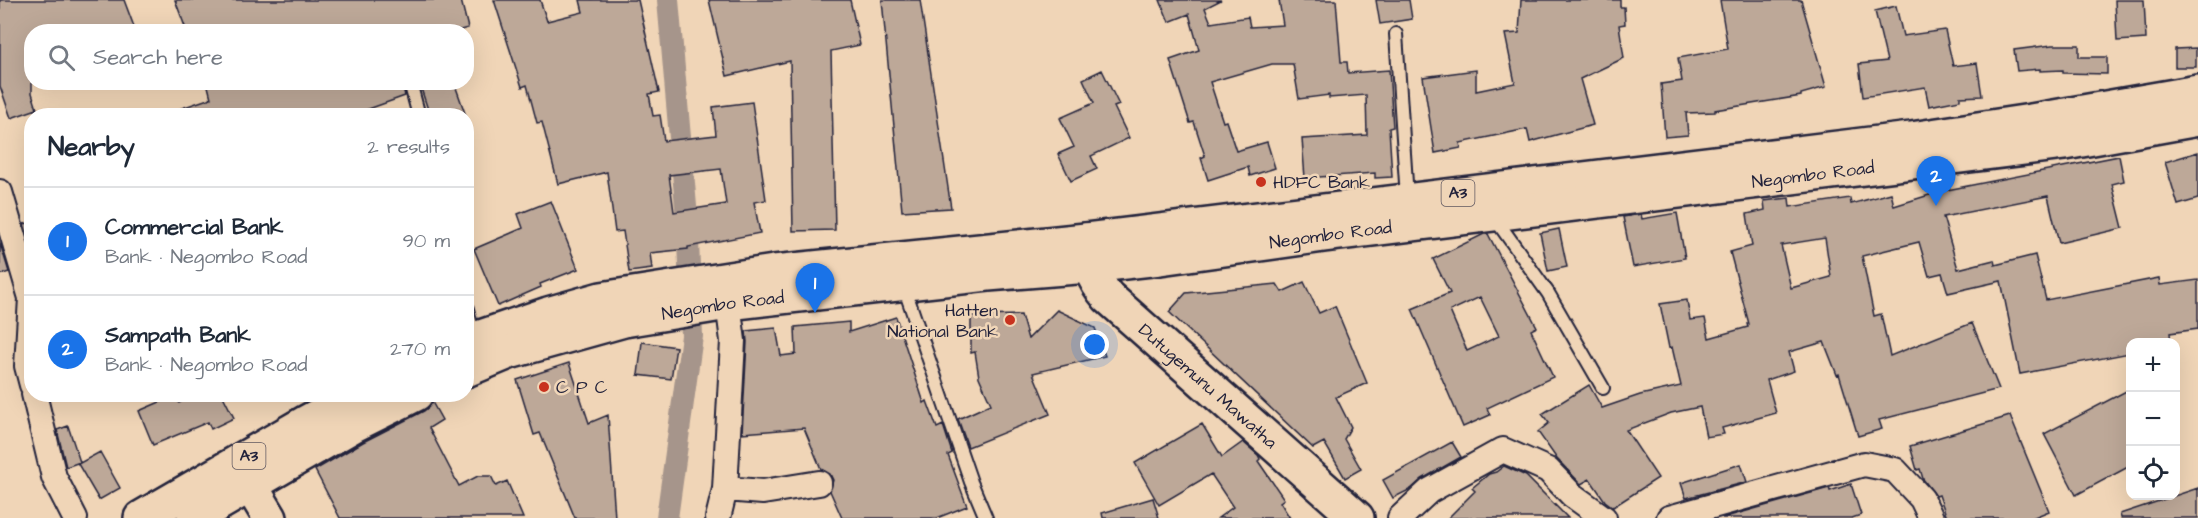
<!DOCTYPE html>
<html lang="en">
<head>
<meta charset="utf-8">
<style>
  :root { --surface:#fff; --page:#f6f6f7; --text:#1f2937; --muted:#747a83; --line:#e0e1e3; --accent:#1a73e8 }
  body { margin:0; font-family:"Architects Daughter",sans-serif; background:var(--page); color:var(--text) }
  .controls { position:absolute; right:18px; bottom:18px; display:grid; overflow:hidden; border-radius:12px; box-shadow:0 6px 24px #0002 }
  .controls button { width:54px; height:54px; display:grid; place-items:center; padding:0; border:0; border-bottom:2px solid var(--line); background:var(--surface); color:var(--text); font:30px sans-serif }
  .you { position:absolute; left:1095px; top:345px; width:21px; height:21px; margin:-15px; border:4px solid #fff; border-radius:50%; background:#1a73e8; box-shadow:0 0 0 9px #1a73e833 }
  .badge { display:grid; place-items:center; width:39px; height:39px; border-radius:50%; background:var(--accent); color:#fff; font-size:20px; font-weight:700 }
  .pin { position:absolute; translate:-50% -50px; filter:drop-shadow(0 2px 3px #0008) }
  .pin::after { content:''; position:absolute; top:32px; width:21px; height:18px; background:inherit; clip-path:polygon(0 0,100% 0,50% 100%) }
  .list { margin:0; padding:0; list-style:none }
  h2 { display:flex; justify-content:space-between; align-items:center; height:78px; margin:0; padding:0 24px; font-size:26px }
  h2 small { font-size:20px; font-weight:400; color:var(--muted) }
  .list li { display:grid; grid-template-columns:39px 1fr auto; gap:18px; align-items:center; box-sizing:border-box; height:108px; padding:0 24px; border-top:2px solid var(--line) }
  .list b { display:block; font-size:22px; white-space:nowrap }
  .list p { margin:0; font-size:20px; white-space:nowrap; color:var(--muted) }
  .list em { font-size:20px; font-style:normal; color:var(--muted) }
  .icon { flex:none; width:33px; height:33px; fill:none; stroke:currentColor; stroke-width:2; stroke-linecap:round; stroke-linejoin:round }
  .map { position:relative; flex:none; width:2198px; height:518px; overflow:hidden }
  .search { position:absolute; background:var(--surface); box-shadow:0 6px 24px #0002; left:24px; top:24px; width:450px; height:66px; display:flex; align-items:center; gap:15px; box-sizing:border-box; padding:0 21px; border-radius:24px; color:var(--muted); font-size:22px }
  .panel { position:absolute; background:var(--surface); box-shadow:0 6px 24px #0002; left:24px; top:108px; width:450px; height:294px; border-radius:24px }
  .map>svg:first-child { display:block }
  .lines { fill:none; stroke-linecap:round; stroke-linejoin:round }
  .canal { stroke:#a6958b; stroke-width:22 }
  .building { fill:#bda898; stroke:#22223b; stroke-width:1.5; fill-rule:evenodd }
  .lane-casing { stroke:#22223b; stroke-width:16 }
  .street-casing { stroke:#22223b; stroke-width:28 }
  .secondary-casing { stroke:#22223b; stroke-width:38 }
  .primary-casing { stroke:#22223b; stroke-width:38 }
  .highway-casing { stroke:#22223b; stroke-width:38 }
  .lane { stroke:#f0d5b7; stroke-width:12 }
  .street { stroke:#f0d5b7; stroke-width:24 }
  .secondary { stroke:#f0d5b7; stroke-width:33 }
  .primary { stroke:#f0d5b7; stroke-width:33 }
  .highway { stroke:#f0d5b7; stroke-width:33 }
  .poi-dot { fill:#c8321e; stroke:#f0d5b7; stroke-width:2 }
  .labels { text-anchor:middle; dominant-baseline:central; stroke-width:5; stroke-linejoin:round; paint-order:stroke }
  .shield { fill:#f0d5b7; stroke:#605860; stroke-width:1.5 }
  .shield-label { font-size:16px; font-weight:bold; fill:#22223b }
  .street-label { font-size:18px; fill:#22223b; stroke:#f0d5b7 }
  .poi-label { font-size:18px; fill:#22223b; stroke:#f0d5b7; text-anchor:start }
</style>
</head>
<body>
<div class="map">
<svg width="2198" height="518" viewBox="0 0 2198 518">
  <rect width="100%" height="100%" fill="#f0d5b7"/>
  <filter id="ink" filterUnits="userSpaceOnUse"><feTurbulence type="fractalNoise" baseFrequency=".0167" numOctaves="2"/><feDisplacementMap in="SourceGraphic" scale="12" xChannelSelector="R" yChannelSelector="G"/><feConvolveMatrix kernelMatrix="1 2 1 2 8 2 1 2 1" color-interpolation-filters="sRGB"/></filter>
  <g filter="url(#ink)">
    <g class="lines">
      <path class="canal" d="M667,518L692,336L687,218L668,0"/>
    </g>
    <path class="building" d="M0,0H124L136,32H32V93L37,109L11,118L0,86Z
      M175,0H461L468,28L453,32H271L268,23L246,32H187Z
      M494,0H540L547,21L583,12L580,0H638L659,92L649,94L653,116L660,115L664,141L716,135L713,107L752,102L766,200L754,202L760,233L688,247V249L650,253L652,269L629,272L623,231L615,232L607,172L558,184L542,122L537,123L527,85L522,87ZM721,169L726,204L674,212L669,175Z
      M709,0H850L860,45L831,51L835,230L793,231L790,61L727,76Z
      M882,0H920L951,208L902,211Z
      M1160,0H1221L1205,8L1211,23L1248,17L1250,27L1283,25L1279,0H1336L1341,62H1347L1348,73L1389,70L1392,113L1393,127L1389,128L1392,177L1375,178V173L1305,178L1302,139L1367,135L1366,95L1329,98V95L1299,99L1293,64H1272L1210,82L1223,122L1226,121L1236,151L1267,142L1275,168L1250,176L1248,167L1208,180L1201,158L1205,156L1194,122L1190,123L1170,60L1199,50L1189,14L1169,22Z
      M1376,0H1409L1412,19L1380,24Z
      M1521,0H1620V7H1624L1625,24L1619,25L1624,58L1580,79L1593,125L1530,142L1527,129L1460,143L1461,148L1435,153L1423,77L1476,70V91L1515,83L1505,34L1519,33Z
      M1720,0H1801L1826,87L1801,94V96L1715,110V112L1686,113L1688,135L1665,137L1661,84L1682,81L1678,58L1728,49Z
      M2115,0H2144L2146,39L2117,41Z
      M1896,6L1903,36L1945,30L1953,66L1977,63L1982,96L1960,97V100L1929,106L1925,87L1863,97L1859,64L1887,61L1875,11Z
      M2052,45H2079V57H2107V74L2063,73V70L2040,71V69L2017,71L2014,50Z
      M2196,48V67H2175V49Z
      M1102,70L1119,105L1114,107L1129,138L1091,156L1097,169L1071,181L1058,154L1074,147L1060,118L1094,103L1083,79Z
      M207,82H402L405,96L349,116H167V113L211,98Z
      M419,82H454L466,116H430Z
      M2198,152V199L2178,205L2165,162Z
      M2119,156L2124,181L2112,184L2123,228L2059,243L2048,196L1943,217L1958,269L1994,260L1995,265L2035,255L2046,300L2159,278L2160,285L2198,280V329L2170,333L2171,342H2130V353L2020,374L2001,281L1948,293L1942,273L1929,276L1919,242L1862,256L1874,316L1881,314L1890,356L1972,323L1999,389L1879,420L1882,429L1858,436L1839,374L1837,375L1824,342L1789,352L1794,371L1767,380L1776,413L1722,428L1724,434L1706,437L1700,407L1671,413L1626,430L1658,478L1613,507L1605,501L1590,479L1581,484L1557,459L1538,432L1549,423L1542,414L1589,385L1602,408L1640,395L1681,386L1672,347L1669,348L1660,304L1687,300L1690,320L1705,318L1709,338L1748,327L1747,324H1749L1730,252L1752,246L1747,214L1765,210L1764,201L1789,198L1790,207L1850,198L1851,204L1891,193L1894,206L1942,191ZM1825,238L1831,277L1791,288L1781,245Z
      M551,201L578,269L540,284L541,287L498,306L474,249L523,228L518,214Z
      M1677,213L1685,258L1633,267L1623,217L1641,214L1642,219Z
      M32,222V249L24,224Z
      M1559,229L1567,267L1548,271L1540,233Z
      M1484,234H1488L1537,327L1531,330L1553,377L1487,408L1490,415L1463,427L1412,309L1450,293L1433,259ZM1480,297L1499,336L1467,351L1450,311Z
      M0,243L9,272L0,275Z
      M1304,282L1319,313L1335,306L1367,383L1336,397L1351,427L1344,439L1361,469L1345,478L1324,442L1313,448L1169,312L1186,293L1277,284L1282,292Z
      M1057,310L1095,328L1105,356L1033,373L1050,414L968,447L958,419L991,404L979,377L975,352L971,353V316L1021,315L1028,339Z
      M896,317L924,403L927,401L937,428L943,425L952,453L948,455L967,506L937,518H842L830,491L833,480L830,474L821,469L804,428L742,433L747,342L746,331L776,328L781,356L796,354L795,327L849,322V332Z
      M642,342L676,347L671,379L638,375Z
      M569,363L589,423L608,415L615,518H575L540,433L534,435L517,380Z
      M2130,389V466L2076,495L2044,434Z
      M195,394H222L234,418L211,429L208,422L153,445L139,411L176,395L179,403Z
      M432,402L442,420L429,428L459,486L478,476H491L496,486L507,481L523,518H340L315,470L363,442L424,411Z
      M2010,416L2049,511L2032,518H1947L1939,495L1936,496L1923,479L1920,469L1917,470L1910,446Z
      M1202,424L1222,457L1243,442L1258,455L1260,459L1258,461L1284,499L1280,502L1290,518H1218L1233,507L1211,474L1159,505L1135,463Z
      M68,426L80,462L66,467L57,430Z
      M1452,442L1461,457L1422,479L1411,489L1393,498L1383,480Z
      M100,452L120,488L99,500L78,464Z
      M1741,464L1747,482L1686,498L1681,483Z
      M1504,466L1526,476L1568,518H1448L1475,491L1472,488L1489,474L1496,472Z
      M1851,484L1861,515L1852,518H1722L1829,488L1830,491Z
      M2198,488V518H2121L2120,514Z
      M1153,498L1159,518H1103L1102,513Z"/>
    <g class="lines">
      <g class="lane-casing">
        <path id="lane" d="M1396,34L1407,198
          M410,82L419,116
          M1494,217L1548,293L1603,388
          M903,284L971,482L986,518
          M466,305L474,337"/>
      </g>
      <g class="street-casing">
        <path id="street" d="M0,192L31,298L27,366L32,385
          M34,394L54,477L75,518
          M725,489L763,492L819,483
          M718,518L725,489L733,341L728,303
          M1400,518L1429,491L1503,450L1548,470L1572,495L1604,518
          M1669,518L1864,464L1895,470L1922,499L1931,518"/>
      </g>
      <g class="secondary-casing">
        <g id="secondary">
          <path id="s1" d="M1086,240C1089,265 1091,277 1108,297L1357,518"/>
        </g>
      </g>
      <g class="primary-casing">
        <path id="primary" d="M237,463L270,518"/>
      </g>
      <g class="highway-casing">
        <g id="highway">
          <path d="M466,342L548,314L601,299L774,272L1086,240L1911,139L2031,121L2198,92"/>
          <path id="s2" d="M466,370L509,352L624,320L728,303L988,274L1089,266L1160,258L1324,235L2065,143L2198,119"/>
          <path d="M141,518L305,423L358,394"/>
          <path d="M194,518L354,425L416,394"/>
        </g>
      </g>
      <use href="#lane" class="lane"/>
      <use href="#street" class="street"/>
      <use href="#secondary" class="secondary"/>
      <use href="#primary" class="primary"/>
      <use href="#highway" class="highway"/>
    </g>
  </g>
  <g class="poi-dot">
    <circle cx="1261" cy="182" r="6"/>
    <circle cx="1010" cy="320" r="6"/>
    <circle cx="544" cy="387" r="6"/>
  </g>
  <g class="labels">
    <g class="shield">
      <rect x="1441.5" y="180" width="33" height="26" rx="4.5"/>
      <rect x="232.5" y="443" width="33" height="26" rx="4.5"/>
    </g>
    <g class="shield-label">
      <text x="1458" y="193">A3</text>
      <text x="249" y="456">A3</text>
    </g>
    <g class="street-label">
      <text stroke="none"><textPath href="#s2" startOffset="1364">Negombo Road</textPath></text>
      <text stroke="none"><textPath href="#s2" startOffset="878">Negombo Road</textPath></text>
      <text stroke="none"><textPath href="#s2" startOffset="266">Negombo Road</textPath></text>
      <text stroke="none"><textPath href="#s1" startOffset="196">Dutugemunu Mawatha</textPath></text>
    </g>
    <g class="poi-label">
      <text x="1273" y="182">HDFC Bank</text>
      <text x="998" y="310" text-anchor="end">Hatten<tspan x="998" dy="21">National Bank</tspan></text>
      <text x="556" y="387">C P C</text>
    </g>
  </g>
</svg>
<div class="controls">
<button>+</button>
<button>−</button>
<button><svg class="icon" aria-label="locate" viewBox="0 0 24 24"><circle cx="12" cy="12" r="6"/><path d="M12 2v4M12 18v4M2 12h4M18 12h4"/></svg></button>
</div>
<div class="you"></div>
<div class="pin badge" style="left:815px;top:313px">1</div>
<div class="pin badge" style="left:1936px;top:206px">2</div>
<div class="search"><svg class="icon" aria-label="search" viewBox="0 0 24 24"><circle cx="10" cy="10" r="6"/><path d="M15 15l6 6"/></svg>Search here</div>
<section class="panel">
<h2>Nearby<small>2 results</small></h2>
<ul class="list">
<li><span class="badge">1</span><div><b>Commercial Bank</b><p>Bank · Negombo Road</p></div><em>90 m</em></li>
<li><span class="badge">2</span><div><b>Sampath Bank</b><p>Bank · Negombo Road</p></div><em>270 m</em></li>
</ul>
</section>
</div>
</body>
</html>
